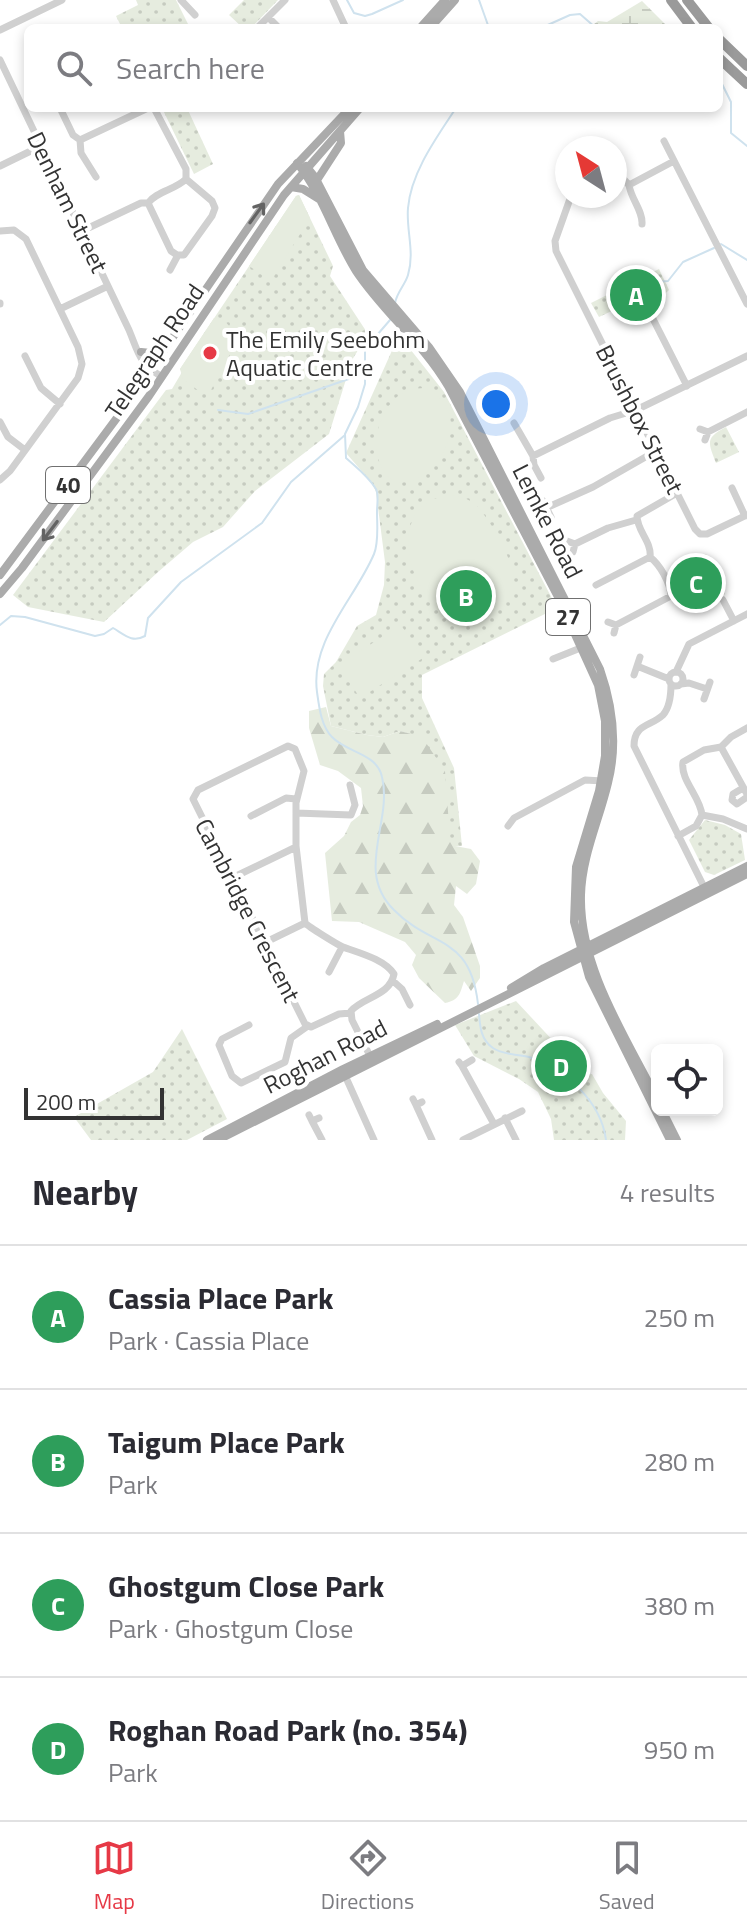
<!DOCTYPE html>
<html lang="en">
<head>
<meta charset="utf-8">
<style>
  :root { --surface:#fff; --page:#f2f2f3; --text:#2b2b33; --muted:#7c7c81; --line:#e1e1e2; --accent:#e63946 }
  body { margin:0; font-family:"Titillium Web",sans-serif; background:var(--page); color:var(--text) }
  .controls { position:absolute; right:24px; bottom:24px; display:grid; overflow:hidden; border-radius:12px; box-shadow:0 4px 12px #0003 }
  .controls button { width:72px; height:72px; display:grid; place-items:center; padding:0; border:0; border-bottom:2px solid var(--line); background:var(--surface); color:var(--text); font:40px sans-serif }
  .compass { position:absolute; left:555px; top:136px; width:72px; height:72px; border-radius:50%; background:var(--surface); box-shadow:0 4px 12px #0003; rotate:324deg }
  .scale { position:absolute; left:24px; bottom:20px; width:140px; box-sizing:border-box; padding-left:8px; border:4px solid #333; border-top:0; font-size:22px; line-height:28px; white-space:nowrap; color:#333; -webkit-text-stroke:6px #fff; paint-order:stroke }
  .you { position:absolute; left:496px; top:404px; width:28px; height:28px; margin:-20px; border:6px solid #fff; border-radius:50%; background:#1a73e8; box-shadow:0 0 0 12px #1a73e833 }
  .badge { display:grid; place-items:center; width:52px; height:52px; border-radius:50%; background:var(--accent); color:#fff; font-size:26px; font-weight:700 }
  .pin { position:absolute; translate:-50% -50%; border:4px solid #fff; box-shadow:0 2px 8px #0006 }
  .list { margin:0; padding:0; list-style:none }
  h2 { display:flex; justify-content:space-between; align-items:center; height:104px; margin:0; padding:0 32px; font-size:34px }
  h2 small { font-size:26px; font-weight:400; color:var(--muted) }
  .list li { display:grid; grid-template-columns:52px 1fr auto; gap:24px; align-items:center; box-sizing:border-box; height:144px; padding:0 32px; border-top:2px solid var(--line) }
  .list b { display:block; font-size:30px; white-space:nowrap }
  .list p { margin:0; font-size:26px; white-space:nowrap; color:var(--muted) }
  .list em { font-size:26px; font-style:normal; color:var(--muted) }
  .icon { flex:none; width:44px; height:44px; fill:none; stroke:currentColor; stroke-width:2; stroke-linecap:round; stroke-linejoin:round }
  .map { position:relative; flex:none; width:747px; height:1140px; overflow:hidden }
  .search { position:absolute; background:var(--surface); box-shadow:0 4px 12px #0003; left:24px; right:24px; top:24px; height:88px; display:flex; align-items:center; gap:20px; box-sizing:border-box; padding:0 28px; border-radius:12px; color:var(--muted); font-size:30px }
  .sheet { height:680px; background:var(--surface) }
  nav { display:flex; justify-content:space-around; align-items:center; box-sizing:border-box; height:112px; border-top:2px solid var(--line); background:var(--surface); font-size:22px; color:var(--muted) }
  nav a { display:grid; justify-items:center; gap:4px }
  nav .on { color:var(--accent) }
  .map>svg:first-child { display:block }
  .grass { fill:url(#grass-dots) }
  .forest { fill:url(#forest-firs) }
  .wetland { fill:url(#wetland-marsh) }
  .pitch { fill:#e6ecdf }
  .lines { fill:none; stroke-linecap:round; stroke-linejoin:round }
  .stream { stroke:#cfe2ee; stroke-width:2 }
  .minor { stroke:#d0d0d0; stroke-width:7 }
  .major { stroke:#ababab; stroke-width:8 }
  .highway { stroke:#9a9a9a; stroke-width:10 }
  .oneway { stroke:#636363 }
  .poi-dot { fill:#e63946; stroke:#fff; stroke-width:3 }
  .labels { text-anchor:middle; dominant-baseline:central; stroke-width:8; stroke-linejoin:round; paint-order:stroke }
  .shield { fill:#fff; stroke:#707070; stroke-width:2 }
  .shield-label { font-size:22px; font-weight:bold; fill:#333 }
  .street-label { font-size:24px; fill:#333; stroke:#fff }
  .poi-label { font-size:24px; fill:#333; stroke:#fff; text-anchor:start }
</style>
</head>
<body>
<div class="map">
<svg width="747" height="1140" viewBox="0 0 747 1140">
  <defs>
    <pattern id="grass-dots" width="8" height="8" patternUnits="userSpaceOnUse" patternTransform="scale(2)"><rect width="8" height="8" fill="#e6ecdf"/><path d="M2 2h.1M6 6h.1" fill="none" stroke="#c6cbc0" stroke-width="1.8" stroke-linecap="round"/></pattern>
    <pattern id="forest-firs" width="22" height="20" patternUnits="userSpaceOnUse" patternTransform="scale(2)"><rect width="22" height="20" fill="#e6ecdf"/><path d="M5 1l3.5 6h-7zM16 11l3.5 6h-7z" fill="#c6cbc0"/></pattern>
    <pattern id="wetland-marsh" width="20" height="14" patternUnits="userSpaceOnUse" patternTransform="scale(2)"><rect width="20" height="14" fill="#e6ecdf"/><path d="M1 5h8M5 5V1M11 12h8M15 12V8" fill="none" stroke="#c6cbc0"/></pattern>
  </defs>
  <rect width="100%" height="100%" fill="#fff"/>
  <path class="grass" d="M136,0H176L190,28H122L116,16L138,5Z
    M244,0H278L251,28H243L229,15Z
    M162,108H187L213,164L194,174Z
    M299,195L333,266L330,276L368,334L352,360L329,434L255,491L223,527L193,542L158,572L104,622L28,607L13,595L166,390L172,389L182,372L180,369L296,196Z
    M659,269L669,290L653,305H647L643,308L635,300L599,317L591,303Z
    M399,335L444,392L557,608L422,675V698L454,768L462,846L441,847L422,738L400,731L383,737L367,735L331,726L323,686L324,674L336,662L357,626L376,615L384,585L385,562L376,492L372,483L346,453Z
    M726,427L739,452L716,463C708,442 705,438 726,427Z
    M706,554L725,594L687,612L668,573Z
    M705,820L725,825L741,834L745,860L714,875L705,872L689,840Z
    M516,1001L585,1075L592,1074L603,1093L626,1121L625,1140H554L551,1119L538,1092L519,1079L474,1056L455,1025Z
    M182,1029L227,1119L187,1140H91L74,1117L153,1072Z"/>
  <path class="forest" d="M326,707L331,726L367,735L383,737L400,731L422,737L445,771L450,839L455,846L471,849L480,861L476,884L467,894L456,886L454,905L463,917L480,966V978L471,991L464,981C460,994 459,1000 445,1003L419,978L412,965L416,955L405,942L359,922L332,921L325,853L344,836L351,822L360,815L363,806L361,788L338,771L320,765L309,728V711Z"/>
  <path class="wetland" d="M642,1L669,28H589L598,21L607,22Z"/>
  <path class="pitch" d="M299,195L310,218L271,281L249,266L296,196Z
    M214,318H222L239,337L211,390L203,394L183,379L180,369Z
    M425,388C498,423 395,534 377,454C372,433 386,400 406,391C412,389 419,388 425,388Z
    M454,495C462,497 469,499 476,505C489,518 516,563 513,581C511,595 499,608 488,615C424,651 364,499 454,495Z
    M401,625L423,658L360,698L338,665Z"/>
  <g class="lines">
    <path class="stream" d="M347,0L354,13L365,16L372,14L403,0
      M479,0L489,28
      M541,28L570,15L580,14L596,28
      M719,78L731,102V133L747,146
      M721,244L747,260
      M655,282L668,281L683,262L714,248
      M395,303C397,292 405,285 408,275C415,252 406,230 408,208C411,172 437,137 456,108
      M390,320L365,349V384L358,407L345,434L346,458C357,468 368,476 376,489C379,495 377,504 377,512C377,525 379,542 374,554C355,599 310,640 317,692C319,706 321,726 332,737C347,753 377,753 382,777C393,822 354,871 394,910C432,949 470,934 478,1004
      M218,410L248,414L366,373
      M0,625L11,616L25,617L95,636L104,634L113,628C125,635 132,643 145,636L148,618L181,582L262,523L291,482L345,435
      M479,1014C480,1027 481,1040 493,1048C503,1055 517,1054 529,1057C565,1069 601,1101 606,1140"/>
    <path class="minor" d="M181,0L195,15
      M333,0L346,28
      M268,17L279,28
      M257,28L285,0
      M0,30L62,0
      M0,60L129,330C139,354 138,362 162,377
      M60,108L73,135L80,140
      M80,140L148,108
      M80,140L81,153L96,177
      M664,141L747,304
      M0,166L41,146
      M615,170L629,185L674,161
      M629,185C631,199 643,211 642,224
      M571,196L555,241L556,251L695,529L700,534H707L747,515
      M148,203L171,251L177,255H184L212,216L215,208L212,201L186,179
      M0,231L14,230L26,239L78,347L82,364L78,378L10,471L0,480
      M82,231L141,203H148C157,191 175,190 186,179V169L154,108
      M170,270L178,255
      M0,303V304
      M60,309L108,286
      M650,313L687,386
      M25,356L41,388L60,404
      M0,422L8,437L25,450
      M514,423L533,456
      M700,429L708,432L705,440
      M708,432L747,412
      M541,478L534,465L533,456L610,418L636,410L747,356
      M732,488L745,516
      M543,501L551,517
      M546,508L593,487L656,451
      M567,541L575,544L573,552
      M575,544L608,528L636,520
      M596,585L650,557C652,542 637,531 637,516L677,493
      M723,600L734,621
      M608,622L616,625L614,633
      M616,625L671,596C670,582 660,565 650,557
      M553,659L583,647
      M637,666L669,679
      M676,672L689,644L747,614
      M669 679a7 7 0 1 1 14 0a7 7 0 1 1-14 0Z
      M634,675L640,657
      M671,684C671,694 670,707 663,715C650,727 634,724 634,746L706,891
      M681,684L689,683L707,689
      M704,699L710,682
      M721,747L747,794
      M743,788L733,794L732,800L737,804L747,797
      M296,813L351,815L355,805L350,785
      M702,815L723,819L747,829
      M251,816L286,798L296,799
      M508,826L514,818L585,780L603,781
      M678,836L696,826L702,815C700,796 680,780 683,762L704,750L721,747L731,737L747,728
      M234,877L296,847
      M266,942L305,923
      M329,972L342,947
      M393,981L402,989L410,1005
      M351,1013L339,1014L311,1027L305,1024L193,799L198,790L288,746L295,749L304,771L296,803V846L305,923C309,927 338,945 343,947C359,953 384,959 394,974C390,996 363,997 351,1011L352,1020L372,1060
      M249,1025L222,1039L219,1045L232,1076L241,1083L285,1062L291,1038L308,1026
      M459,1062L462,1066L472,1060
      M462,1066L494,1124
      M343,1071L374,1140
      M413,1099L416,1105L422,1102
      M416,1105L432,1140
      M309,1115L312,1121L319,1118
      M505,1118L516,1140
      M312,1121L322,1140
      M463,1140L522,1111"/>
    <path class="major" d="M420,28L445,0
      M430,28L455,0
      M297,163C323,195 334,236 356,271C383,312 423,343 448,386L558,597L598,685L605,721V756L599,791L576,867L574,922L589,977L670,1140
      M306,166L315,177L363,270L429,347L460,392L600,669C613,706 618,744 608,783C599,821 582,856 581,895C579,967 626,1037 657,1099
      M317,180L341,143L340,131
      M291,187L303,189L319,199
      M141,352L161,354
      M0,575L125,407L278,184L350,108
      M0,594L22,568L149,396L284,195L360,108
      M511,988L544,968L747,866
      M662,1110L677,1140
      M207,1140L343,1069L437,1024
      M218,1140L747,874"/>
    <path class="highway" d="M671,0L692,28
      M687,0L709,28
      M719,39L747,66
      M719,58L747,84"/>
  </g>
  <defs><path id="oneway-shaft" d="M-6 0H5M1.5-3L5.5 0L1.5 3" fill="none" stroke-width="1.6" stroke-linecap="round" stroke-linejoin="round" transform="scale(2)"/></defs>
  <g class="oneway">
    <use href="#oneway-shaft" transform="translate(257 213) rotate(-54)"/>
    <use href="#oneway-shaft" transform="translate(50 531) rotate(127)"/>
  </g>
  <circle class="poi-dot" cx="210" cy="353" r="8"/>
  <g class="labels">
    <g class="shield">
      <rect x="46" y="467" width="44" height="36" rx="6"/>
      <rect x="546" y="599" width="44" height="36" rx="6"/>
    </g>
    <g class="shield-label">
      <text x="68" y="485">40</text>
      <text x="568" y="617">27</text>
    </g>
    <g class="street-label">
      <text transform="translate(68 202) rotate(64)">Denham Street</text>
      <text transform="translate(154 351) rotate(-56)">Telegraph Road</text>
      <text transform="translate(640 419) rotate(63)">Brushbox Street</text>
      <text transform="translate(548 521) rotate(63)">Lemke Road</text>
      <text transform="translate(248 910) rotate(63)">Cambridge Crescent</text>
      <text transform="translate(325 1056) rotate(-27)">Roghan Road</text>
    </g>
    <g class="poi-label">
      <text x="226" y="339">The Emily Seebohm<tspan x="226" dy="28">Aquatic Centre</tspan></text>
    </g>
  </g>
</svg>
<div class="controls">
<button><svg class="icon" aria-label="locate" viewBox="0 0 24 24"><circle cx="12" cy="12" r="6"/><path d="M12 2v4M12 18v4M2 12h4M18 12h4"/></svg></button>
</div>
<svg class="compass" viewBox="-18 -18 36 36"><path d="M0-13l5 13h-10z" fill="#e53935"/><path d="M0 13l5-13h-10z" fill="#7c7c81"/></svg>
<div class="scale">200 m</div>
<div class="you"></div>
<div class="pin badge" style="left:636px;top:295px;background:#2e9e5b">A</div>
<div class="pin badge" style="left:466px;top:596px;background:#2e9e5b">B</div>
<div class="pin badge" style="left:696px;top:583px;background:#2e9e5b">C</div>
<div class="pin badge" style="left:561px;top:1066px;background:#2e9e5b">D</div>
<div class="search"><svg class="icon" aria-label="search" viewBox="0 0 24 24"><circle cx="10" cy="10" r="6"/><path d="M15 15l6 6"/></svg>Search here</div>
</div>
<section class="sheet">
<h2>Nearby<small>4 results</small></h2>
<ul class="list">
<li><span class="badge" style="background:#2e9e5b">A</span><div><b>Cassia Place Park</b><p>Park · Cassia Place</p></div><em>250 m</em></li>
<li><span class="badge" style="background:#2e9e5b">B</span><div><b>Taigum Place Park</b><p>Park</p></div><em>280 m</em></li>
<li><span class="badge" style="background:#2e9e5b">C</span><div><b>Ghostgum Close Park</b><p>Park · Ghostgum Close</p></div><em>380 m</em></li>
<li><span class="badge" style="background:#2e9e5b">D</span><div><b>Roghan Road Park (no. 354)</b><p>Park</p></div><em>950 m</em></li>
</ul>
</section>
<nav>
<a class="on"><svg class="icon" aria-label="map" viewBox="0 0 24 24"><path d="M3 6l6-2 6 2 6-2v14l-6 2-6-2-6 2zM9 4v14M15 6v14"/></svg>Map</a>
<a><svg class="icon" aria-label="directions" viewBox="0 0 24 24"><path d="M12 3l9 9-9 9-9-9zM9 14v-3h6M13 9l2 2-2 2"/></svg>Directions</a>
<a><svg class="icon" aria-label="saved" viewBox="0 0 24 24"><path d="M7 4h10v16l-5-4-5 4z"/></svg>Saved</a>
</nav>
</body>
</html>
